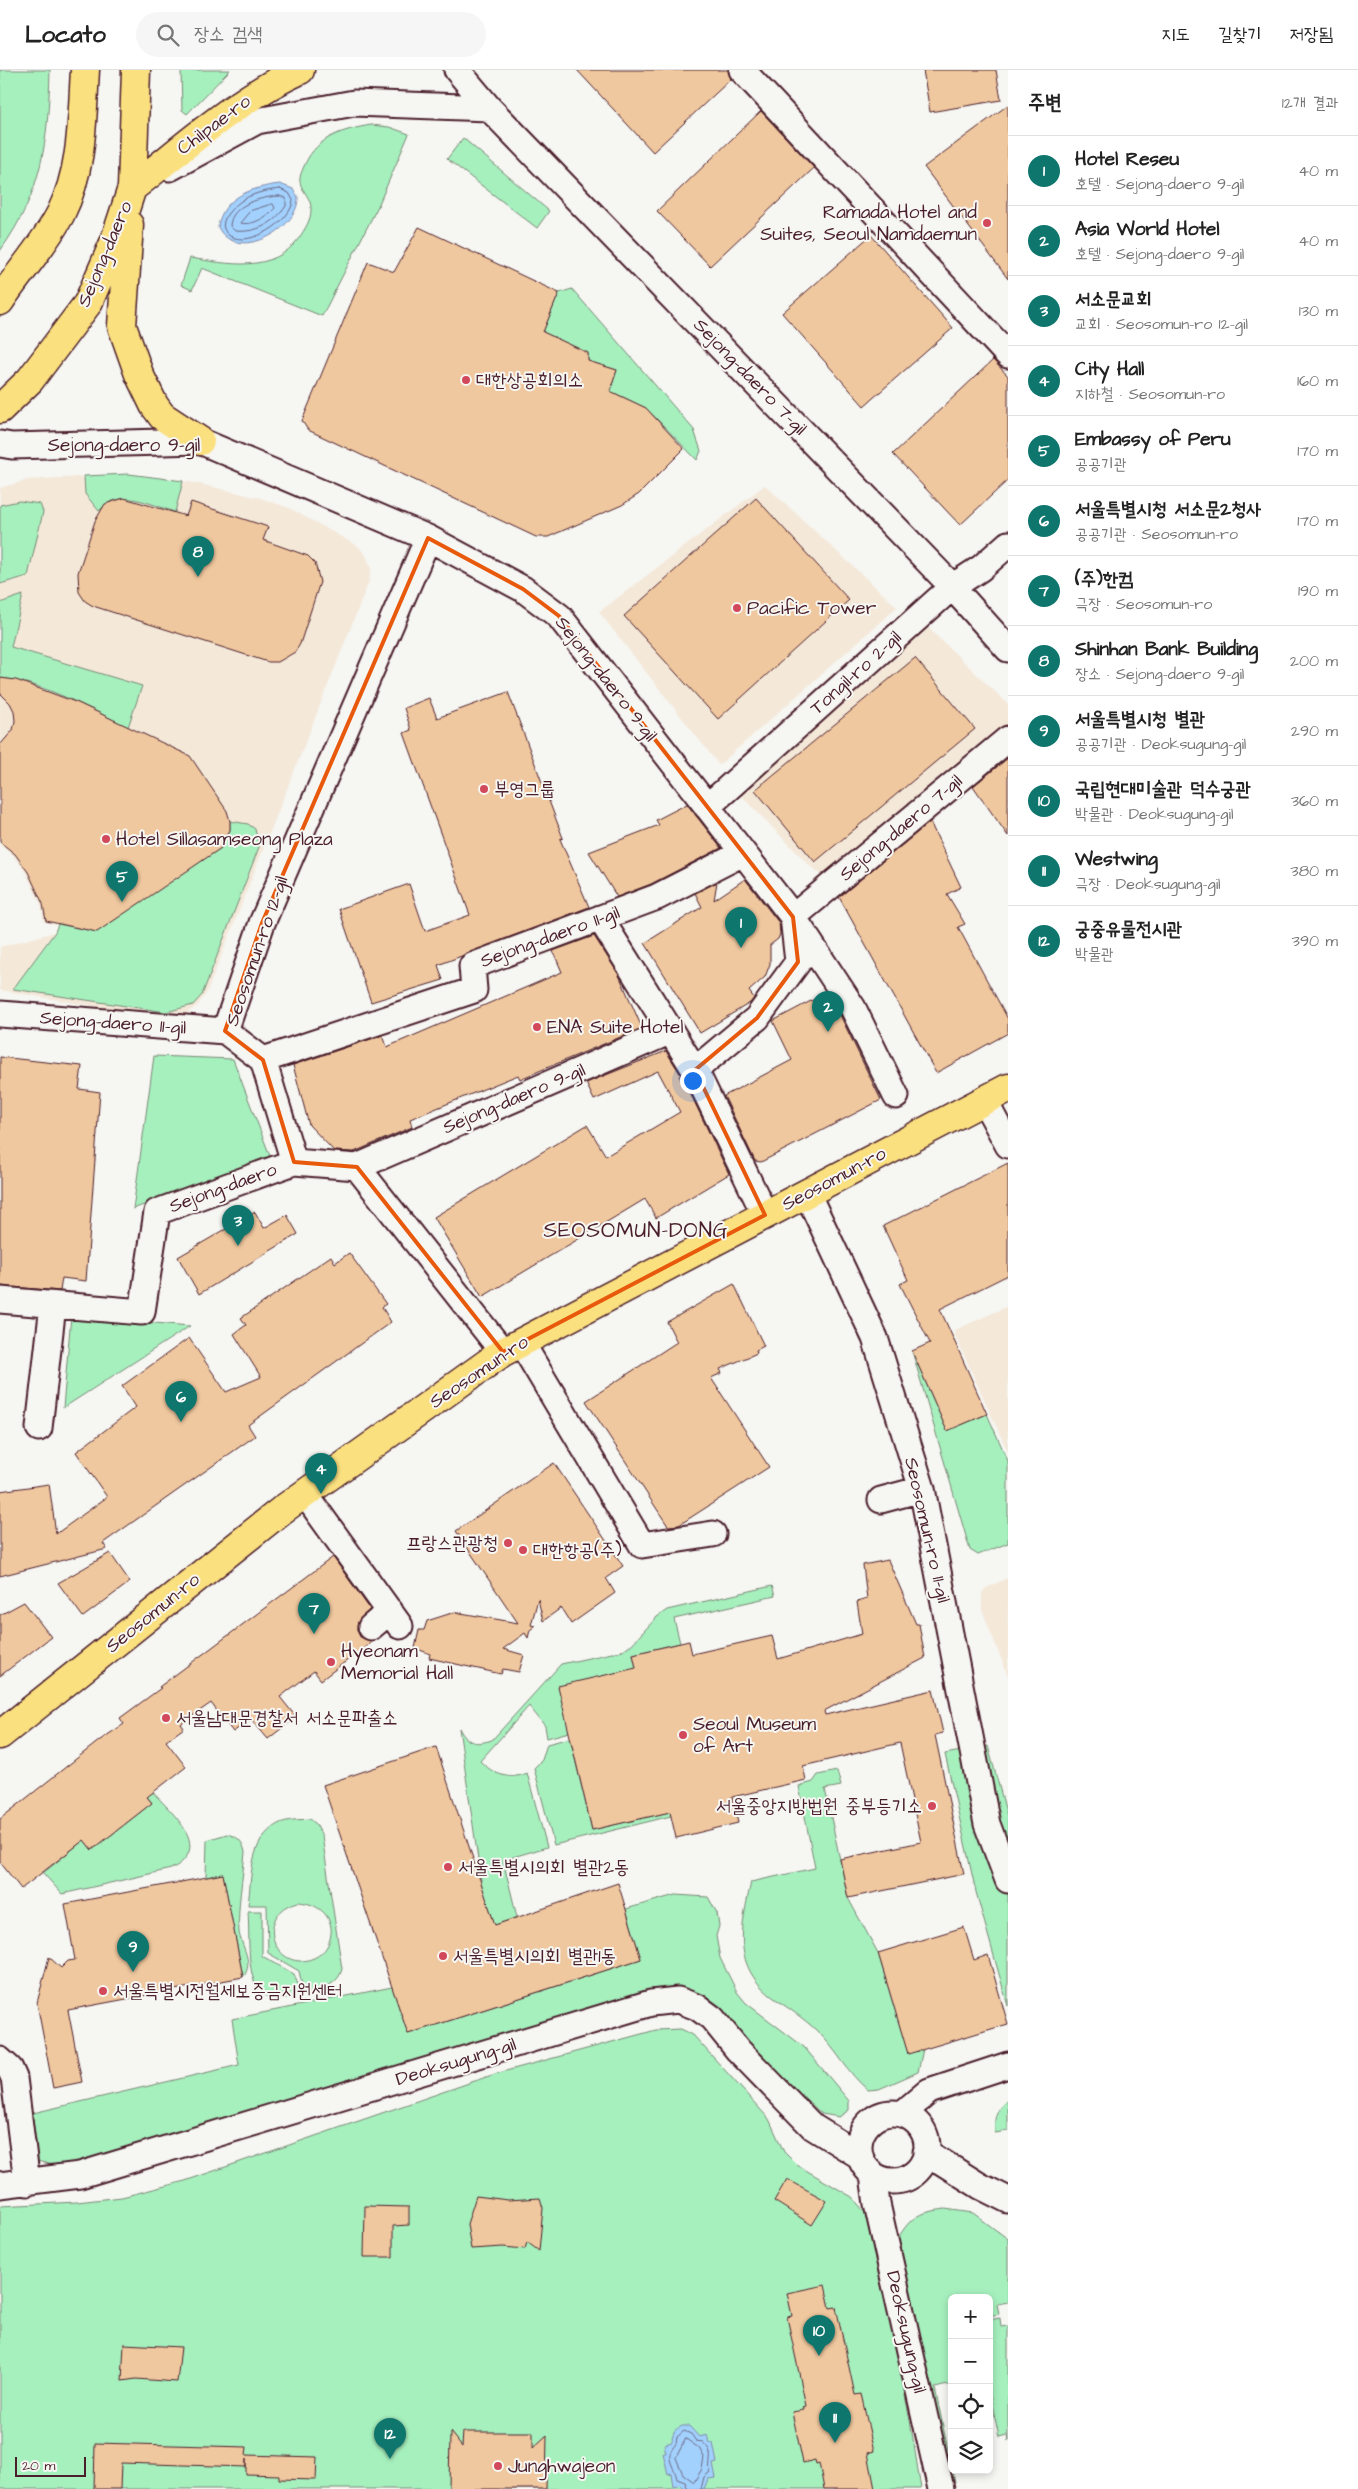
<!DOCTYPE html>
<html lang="ko">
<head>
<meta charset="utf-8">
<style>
  :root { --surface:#fff; --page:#f6f6f6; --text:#222; --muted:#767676; --line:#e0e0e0; --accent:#0f766e }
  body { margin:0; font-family:"Architects Daughter","Poor Story",sans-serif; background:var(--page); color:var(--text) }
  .controls { position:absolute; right:15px; bottom:15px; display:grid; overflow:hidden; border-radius:8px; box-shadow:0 2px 8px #0003 }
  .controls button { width:45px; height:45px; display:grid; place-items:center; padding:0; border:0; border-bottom:1px solid var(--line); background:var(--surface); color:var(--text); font:25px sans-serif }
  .scale { position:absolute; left:15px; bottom:12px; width:71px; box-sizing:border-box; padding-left:5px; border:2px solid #4a1f2b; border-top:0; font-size:14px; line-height:18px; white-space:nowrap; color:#4a1f2b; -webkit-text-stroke:4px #f6f6f2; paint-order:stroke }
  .you { position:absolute; left:692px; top:1010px; width:18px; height:18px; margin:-12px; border:4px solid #fff; border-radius:50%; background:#1a73e8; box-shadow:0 0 0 8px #1a73e833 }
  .badge { display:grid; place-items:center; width:32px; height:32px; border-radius:50%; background:var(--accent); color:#fff; font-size:16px; font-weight:700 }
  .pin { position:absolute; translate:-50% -41px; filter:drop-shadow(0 1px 2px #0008) }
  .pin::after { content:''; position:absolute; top:26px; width:18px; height:15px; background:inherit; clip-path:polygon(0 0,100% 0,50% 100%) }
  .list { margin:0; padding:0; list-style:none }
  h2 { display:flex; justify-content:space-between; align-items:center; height:65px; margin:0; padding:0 20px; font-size:21px }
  h2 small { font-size:16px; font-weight:400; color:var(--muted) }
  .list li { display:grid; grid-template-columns:32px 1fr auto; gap:15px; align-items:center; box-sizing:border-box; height:70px; padding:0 20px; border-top:1px solid var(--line) }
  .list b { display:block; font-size:19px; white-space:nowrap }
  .list p { margin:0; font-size:16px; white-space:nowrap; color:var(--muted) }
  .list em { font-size:16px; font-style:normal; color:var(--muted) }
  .icon { flex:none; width:28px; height:28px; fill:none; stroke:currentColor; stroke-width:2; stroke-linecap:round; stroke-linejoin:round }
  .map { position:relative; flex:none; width:1008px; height:2419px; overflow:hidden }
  header { display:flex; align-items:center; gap:30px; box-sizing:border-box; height:70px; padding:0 25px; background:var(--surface); border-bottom:1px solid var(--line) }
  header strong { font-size:24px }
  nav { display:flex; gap:28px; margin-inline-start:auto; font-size:18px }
  .search { width:350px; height:45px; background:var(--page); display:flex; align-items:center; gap:12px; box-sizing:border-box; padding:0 18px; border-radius:28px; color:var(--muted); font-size:19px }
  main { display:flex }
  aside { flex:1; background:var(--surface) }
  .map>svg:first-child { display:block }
  .built { fill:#f4e8d9 }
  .green { fill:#a6f0be; stroke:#788874; fill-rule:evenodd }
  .water { fill:#a2d1fe; stroke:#7f8aaa }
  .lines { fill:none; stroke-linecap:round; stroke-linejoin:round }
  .shore { stroke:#6d667f; stroke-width:1 }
  .building { fill:#f0c89f; stroke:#4a1f2b }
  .minor-casing { stroke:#4a1f2b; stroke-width:29 }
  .major-casing { stroke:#4a1f2b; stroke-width:31 }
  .minor { stroke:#f6f6f2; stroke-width:25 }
  .major { stroke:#fbe080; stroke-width:28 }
  .marked { fill:none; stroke:#e8590c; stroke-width:4; stroke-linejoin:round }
  .poi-dot { fill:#d1495b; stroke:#f6f6f2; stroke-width:2 }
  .labels { text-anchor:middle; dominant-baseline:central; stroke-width:4; stroke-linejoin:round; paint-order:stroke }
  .street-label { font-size:19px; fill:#4a1f2b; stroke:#f6f6f2 }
  .poi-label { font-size:19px; fill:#4a1f2b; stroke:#f6f6f2; text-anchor:start }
  .quarter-label { font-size:21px; letter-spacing:1px; fill:#4a1f2b; stroke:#f6f6f2 }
</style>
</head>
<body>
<header>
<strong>Locato</strong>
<div class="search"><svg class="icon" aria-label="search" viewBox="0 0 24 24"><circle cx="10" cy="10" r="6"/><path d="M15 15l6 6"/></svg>장소 검색</div>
<nav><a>지도</a><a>길찾기</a><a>저장됨</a></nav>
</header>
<main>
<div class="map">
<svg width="1008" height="2419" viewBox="0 0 1008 2419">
  <rect width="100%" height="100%" fill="#f6f6f2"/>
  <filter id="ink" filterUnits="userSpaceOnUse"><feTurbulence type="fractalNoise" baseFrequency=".02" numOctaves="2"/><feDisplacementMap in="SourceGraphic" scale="10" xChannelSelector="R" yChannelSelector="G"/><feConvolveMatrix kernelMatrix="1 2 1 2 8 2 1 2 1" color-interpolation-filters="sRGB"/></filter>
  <g filter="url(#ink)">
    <path class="built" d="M129,404L195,413L260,428L289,438L358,476L366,485L371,499L369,511L207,922L198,935L184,945L167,949L0,920V877L55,862L58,855L44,852L41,835L26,803L13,785L0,775V418L28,410Z
      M765,415L897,537L719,695L599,542Z
      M920,550L1008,634V660L825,807L812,798L735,719Z
      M1008,1236V1382L953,1261Z
      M1008,1508V1606L982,1540V1523L986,1518Z"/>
    <path class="green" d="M0,0H50C48,72 43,121 0,181Z
      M181,0H230L187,44L182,40Z
      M371,55L389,57L409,64L378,136L322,246L202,198L192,220L181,215L190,188C228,194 273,204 299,168C305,159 311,150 311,140C312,128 302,122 300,112C299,106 303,99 305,94C318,66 343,60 371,55Z
      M463,68L549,141L537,158L447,89Z
      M572,219L694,360L701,381L697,390L646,338L610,321L617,300L588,291V283L543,262L559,223Z
      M129,404L183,411L175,442C149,434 120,417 99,441L85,424L84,406Z
      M19,431L40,434L43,442L28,506L0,514V435Z
      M23,525L11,577L142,616L128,657C90,639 42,612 0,608V533Z
      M230,751L248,754L255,759L259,777L202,925L193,935L166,942L13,919L55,862L58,854L92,861L221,778L230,760Z
      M154,986L233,989L270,1086L133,1139Z
      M71,1246L190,1256L63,1338Z
      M912,1281L947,1361L987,1344L1008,1391V1473L978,1485L970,1480Z
      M772,1516L775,1526L674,1549L680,1573L633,1584L636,1598L569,1662L547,1668L545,1656L529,1636L480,1691C493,1704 509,1711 527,1703L547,1777L503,1790L517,1847L495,1855L482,1817L459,1658C467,1674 476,1675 492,1670L561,1594L621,1581L632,1574L657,1547L667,1540Z
      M570,1668L592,1760L670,1742L671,1746L554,1775L534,1698L542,1690L547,1674Z
      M988,1676L1008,1749V1936L976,1822L945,1684Z
      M837,1701L841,1716L825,1719L848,1828L878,1883L908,1983L923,1979L918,2002L879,2019L868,2020C848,2004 837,1980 818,1962C804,1948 786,1937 770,1925C731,1893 742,1854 751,1812L815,1798L799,1716L813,1712L818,1705Z
      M149,1718C169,1741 216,1777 171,1799L62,1824L43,1803L84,1770L92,1780L152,1733L143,1721Z
      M310,1749L316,1754L322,1766L342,1899C338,1915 324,1917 310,1923L302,1915L299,1901L268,1883L267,1835H248C252,1806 249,1770 278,1754C287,1749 300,1750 310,1749ZM298,1832C318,1833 336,1847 330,1869C328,1877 323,1883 316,1887C276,1907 251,1845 298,1832Z
      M227,1764C238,1767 242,1770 245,1782C243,1806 237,1839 239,1862C241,1876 255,1893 243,1907L223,1804L206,1807L207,1770Z
      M675,1825L708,1827L717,1843L719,1856L716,1866L720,1888L737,1922L746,1933L804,1977L849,2031V2040L839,2047L822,2044L741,1969L642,1925L435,1984L74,2096H57L33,2090V2043L239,1995L232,1949L392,1917L408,1964L641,1889L626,1839Z
      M248,1841H262V1886L294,1904L301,1923C240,1949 251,1881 248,1841Z
      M681,1959L693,1965L769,2049L784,2082L797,2095L852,2127L869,2147L910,2350L921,2419H0V2136L77,2132L122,2127L185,2111L495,2004L656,1960Z
      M1008,2030V2061L995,2063C994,2047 995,2040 1008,2030Z
      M945,2139L973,2143L1008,2169V2232L997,2234L999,2244L989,2246V2228H952V2314L935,2318L955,2413L948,2407L898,2168C912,2145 919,2143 945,2139Z
      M1000,2248L1001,2257L1008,2256V2371L1007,2365L999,2367L989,2320V2250Z"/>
    <path class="water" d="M280,114L293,119L298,127C299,161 235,193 218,157C222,127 253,117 280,114Z
      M682,2356H689L699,2367L707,2365L709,2373H713L717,2393L713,2394L716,2408L708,2409L704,2419H684L681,2415L673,2417L671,2403L668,2404L663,2383H666L664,2374L672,2372C672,2364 675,2360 682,2356Z"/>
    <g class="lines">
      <path class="shore" d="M280,119L289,123L293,130C292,151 250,178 230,166C211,153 238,131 250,126C259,122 270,120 280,119Z
        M279,126L286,128V136C274,154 256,163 235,161L230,156C231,134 262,127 279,126Z
        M273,134L275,138C267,147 253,156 240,153L250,141Z
        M686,2369L699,2378L704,2387L702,2399L694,2412L683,2404L676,2388Z
        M688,2419L685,2412L677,2409C674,2394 663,2388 676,2374L677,2367L684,2361L691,2364L696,2371L703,2372C704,2374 706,2376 708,2378C713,2385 708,2394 710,2402L704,2407L701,2419"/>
    </g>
    <path class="building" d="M577,0H728L731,9L653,82Z
      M923,0H996L1001,30L930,42Z
      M1008,35V209L924,97Z
      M761,41L814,98L710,196L657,141Z
      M419,157L559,223L543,262L588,283V291L617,300L610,321L646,338L684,379L639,424L622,435L548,467H536L308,360L302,351L368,192L394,202Z
      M871,165L953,258L864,336L782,243Z
      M993,290L1008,306V410L960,455L893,384Z
      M124,428L186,446L191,432L268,457L263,470L308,486L315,493L320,512L300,574L295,582L278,592H268L93,536L85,531L79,522L78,503L95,451L105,434Z
      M756,428L849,530L718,649L624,546Z
      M915,588L975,659L815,792L755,720Z
      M0,608L16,610L78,633L190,686L227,741L230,751V760L221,778L97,862L46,851L43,834L28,802L15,784L0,772V675L13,660L15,651L14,641L10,633L0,623Z
      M508,622L563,768L560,769L589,837L438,895L443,910L371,932L339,839L409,814L425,861L470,845L404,663L411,660L404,638L429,628L437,648Z
      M1008,688V766L973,716Z
      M687,734L721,778L651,814L617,827L589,782L659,755L656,750Z
      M930,752L961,817L947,824L965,854L958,857L1008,949V963L936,1003L839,827Z
      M745,809L779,853L780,864L778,869L770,875V894L765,907L749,921L754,928L750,933L700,963L645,873L702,837L695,823L717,812L714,830Z
      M594,866L619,905L642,958L520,1009L518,1005L410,1049L412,1057L354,1082L334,1081L309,1055L293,995L383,965L387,977L562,902L553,881Z
      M826,923L840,945L881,1030L761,1092L755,1091L724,1026L792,990L773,951Z
      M666,981L681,1005L679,1006L693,1029L729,1104L656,1148L645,1129L482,1227L434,1147L587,1055L606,1086L680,1042L658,1001L594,1030L586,1013Z
      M0,987L82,996L79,1019L100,1022L86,1211L62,1208L60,1221L0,1216Z
      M1008,1093V1205L940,1239L987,1344L947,1361L912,1281L930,1273L900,1214L908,1210L883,1156Z
      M255,1142L264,1158L287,1145L298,1164L199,1224L178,1187Z
      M349,1183L386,1234L382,1237L391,1252L248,1355L255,1366L103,1473L107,1479L0,1506V1421L49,1414L56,1464L107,1427L76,1382L136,1337L122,1316L189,1268L226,1322L261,1307L234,1264L246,1255L241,1248L331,1186L335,1193Z
      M734,1214L764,1276L756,1280L757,1283L720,1299L722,1303L711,1308L769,1397L679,1455L668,1456L586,1331L677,1272L667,1252Z
      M554,1393L623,1496L606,1508L615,1523L571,1554L561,1538L543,1551L538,1529L531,1555L535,1556L530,1560L528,1568L525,1563L503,1579L524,1585L519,1602L503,1599L501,1604L429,1588L430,1584L415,1578L419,1560H424L427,1551L455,1542L518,1553L456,1461Z
      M110,1483L130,1512L83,1547L58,1513Z
      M333,1487L370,1539L358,1552L357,1559L360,1567L373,1571L321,1610L314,1601L280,1627L296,1647L268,1669L251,1649L233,1662L211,1633L181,1654L184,1658L166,1671L186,1697L147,1727L152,1733L92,1780L84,1770L21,1819L0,1792V1749L100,1670L124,1654L120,1648L161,1618L159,1617Z
      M888,1490L916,1554H919L925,1588L824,1641L825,1645L933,1620L943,1663L935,1665L964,1804L848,1828L840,1789L921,1772L900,1673L803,1696L806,1710L732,1727L738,1753L676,1768L670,1742L592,1760L558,1616L636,1598L633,1584L689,1571L692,1584L772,1566L778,1589L862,1564L857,1532L867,1529L863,1495Z
      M24,1532L51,1567L0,1606V1545Z
      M436,1677L495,1855L618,1813L641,1889L408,1964L323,1715Z
      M223,1804L243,1907L68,1940L82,2012L53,2018L37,1933L49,1887L61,1898L68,1891L75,1890L65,1834Z
      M964,1857L974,1890L988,1885L1008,1954L908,1984L878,1883Z
      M787,2109L827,2131L812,2155L774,2131Z
      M476,2126L508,2130L540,2128L543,2138L539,2181L527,2172L525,2179L503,2177L471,2179L467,2154Z
      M365,2136L409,2137V2155L393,2156V2187H364Z
      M825,2215L830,2238L836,2237L855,2325L861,2324L874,2381L868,2383L875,2419H824L819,2393L816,2394L815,2390L803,2393L792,2342L804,2340L803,2337L806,2336L787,2247L792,2246L787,2223Z
      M124,2274L181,2277L177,2312L136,2309L122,2311Z
      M450,2362L462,2377L463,2362H533V2378L547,2365L546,2419H449Z
      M95,2373L247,2377L246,2385L317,2387L316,2410L279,2409V2405L246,2404V2389V2397L121,2393L120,2419H94Z"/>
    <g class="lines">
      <g class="minor-casing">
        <path id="minor" d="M457,0L489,38L946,510L1008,579
          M742,0L1008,285
          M170,98L257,51L354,33L489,38
          M0,374L12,376L200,371L428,468L523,519L559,546L793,847L798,892L757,948L695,1000L765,1145
          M428,468L262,853L225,961L263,990L294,1092L357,1097L503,1282
          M707,737L952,517L981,498L1008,474
          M600,848L695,1000
          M0,944L225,961
          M263,990L474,920L472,896L657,827L743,783
          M896,1026L853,938L793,847L1008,669
          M984,1030L1008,1075
          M357,1097L671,961
          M807,1123L875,1268L922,1419L987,1754L1008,1810
          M0,1230L142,1242L157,1142L294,1092
          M521,1272L642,1475L713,1464
          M39,1358L53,1235
          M305,1424L400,1556
          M881,1430L922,1419
          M371,1557L390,1541
          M0,1990L10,1999L14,2008L27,2113
          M859 2077a34 34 0 1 1 68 0a34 34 0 1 1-68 0Z
          M902,2044L929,2021L1008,1995
          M926,2082L980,2116L1008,2130
          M873,2105L877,2134L941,2419
          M0,2115L80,2105L651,1933L678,1930L697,1937L712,1948L738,1980L813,2057L860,2086"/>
      </g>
      <g class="major-casing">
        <path id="major" d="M132,118C186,76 238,28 300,0
          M129,155L122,256L139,304L154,335L162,346L200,371
          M0,231C19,202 45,174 61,143C83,98 82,49 85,0
          M0,339L30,310L88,233L114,173L132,118L136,0
          M0,1665L282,1440L503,1282L1008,1018"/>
      </g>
      <use href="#minor" class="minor"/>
      <use href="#major" class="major"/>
    </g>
  </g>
  <path class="marked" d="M428,468L523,519L559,546L793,847L798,892L757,948L695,1000L765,1145L503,1282L357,1097L294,1092L263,990L225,961L262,853Z"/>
  <g class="poi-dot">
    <circle cx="987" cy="153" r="5"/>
    <circle cx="466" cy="310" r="5"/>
    <circle cx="737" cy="538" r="5"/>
    <circle cx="484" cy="719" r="5"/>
    <circle cx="106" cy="769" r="5"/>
    <circle cx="537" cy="957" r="5"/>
    <circle cx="508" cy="1473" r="5"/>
    <circle cx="523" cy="1480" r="5"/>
    <circle cx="331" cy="1592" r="5"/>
    <circle cx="166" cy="1648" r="5"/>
    <circle cx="683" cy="1665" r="5"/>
    <circle cx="932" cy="1736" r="5"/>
    <circle cx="448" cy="1797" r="5"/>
    <circle cx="443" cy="1886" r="5"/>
    <circle cx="103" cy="1921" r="5"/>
    <circle cx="498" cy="2396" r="5"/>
  </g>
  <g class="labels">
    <g class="street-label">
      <text transform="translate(214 55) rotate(-37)">Chilpae-ro</text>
      <text transform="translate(105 184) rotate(-67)">Sejong-daero</text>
      <text transform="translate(750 307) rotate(46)">Sejong-daero 7-gil</text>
      <text x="124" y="375">Sejong-daero 9-gil</text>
      <text transform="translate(856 603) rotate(-42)">Tongil-ro 2-gil</text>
      <text transform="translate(606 609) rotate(52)">Sejong-daero 9-gil</text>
      <text transform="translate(901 758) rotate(-40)">Sejong-daero 7-gil</text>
      <text transform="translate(550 867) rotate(-20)">Sejong-daero 11-gil</text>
      <text transform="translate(257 881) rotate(-71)">Seosomun-ro 12-gil</text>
      <text transform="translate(113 953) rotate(4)">Sejong-daero 11-gil</text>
      <text transform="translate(514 1029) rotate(-23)">Sejong-daero 9-gil</text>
      <text transform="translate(834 1109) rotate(-28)">Seosomun-ro</text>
      <text transform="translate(223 1118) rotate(-20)">Sejong-daero</text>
      <text transform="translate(479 1302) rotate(-34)">Seosomun-ro</text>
      <text transform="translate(927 1460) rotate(77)">Seosomun-ro 11-gil</text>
      <text transform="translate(153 1543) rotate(-39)">Seosomun-ro</text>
      <text transform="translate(456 1992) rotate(-17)">Deoksugung-gil</text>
      <text transform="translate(906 2262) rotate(77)">Deoksugung-gil</text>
    </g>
    <g class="poi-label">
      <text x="977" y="142" text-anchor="end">Ramada Hotel and<tspan x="977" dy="22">Suites, Seoul Namdaemun</tspan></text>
      <text x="476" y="310">대한상공회의소</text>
      <text x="747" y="538">Pacific Tower</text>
      <text x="494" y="719">부영그룹</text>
      <text x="116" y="769">Hotel Sillasamseong Plaza</text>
      <text x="547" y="957">ENA Suite Hotel</text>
      <text x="498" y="1473" text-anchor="end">프랑스관광청</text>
      <text x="533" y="1480">대한항공(주)</text>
      <text x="341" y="1581">Hyeonam<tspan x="341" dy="22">Memorial Hall</tspan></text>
      <text x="176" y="1648">서울남대문경찰서 서소문파출소</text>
      <text x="693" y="1654">Seoul Museum<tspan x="693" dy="22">of Art</tspan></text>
      <text x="922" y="1736" text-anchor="end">서울중앙지방법원 중부등기소</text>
      <text x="458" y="1797">서울특별시의회 별관2동</text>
      <text x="453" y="1886">서울특별시의회 별관1동</text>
      <text x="113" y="1921">서울특별시전월세보증금지원센터</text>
      <text x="508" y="2396">Junghwajeon</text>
    </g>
    <g class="quarter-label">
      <text x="636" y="1160">SEOSOMUN-DONG</text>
    </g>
  </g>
</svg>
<div class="controls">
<button>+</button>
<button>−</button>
<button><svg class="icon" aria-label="locate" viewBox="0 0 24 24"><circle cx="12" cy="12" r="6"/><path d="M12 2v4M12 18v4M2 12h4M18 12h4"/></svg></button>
<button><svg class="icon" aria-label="layers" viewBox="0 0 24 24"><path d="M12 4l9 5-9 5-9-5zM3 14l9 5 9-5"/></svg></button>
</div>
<div class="scale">20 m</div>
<div class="you"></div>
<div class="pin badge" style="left:741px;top:878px">1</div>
<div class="pin badge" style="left:828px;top:962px">2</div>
<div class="pin badge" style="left:238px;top:1176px">3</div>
<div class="pin badge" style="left:321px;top:1424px">4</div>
<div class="pin badge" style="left:122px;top:832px">5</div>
<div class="pin badge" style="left:181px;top:1352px">6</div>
<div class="pin badge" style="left:314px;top:1564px">7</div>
<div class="pin badge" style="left:198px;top:507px">8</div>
<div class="pin badge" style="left:133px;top:1902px">9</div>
<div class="pin badge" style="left:819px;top:2286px">10</div>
<div class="pin badge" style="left:835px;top:2373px">11</div>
<div class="pin badge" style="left:390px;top:2389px">12</div>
</div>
<aside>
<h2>주변<small>12개 결과</small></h2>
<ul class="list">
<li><span class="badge">1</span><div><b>Hotel Reseu</b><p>호텔 · Sejong-daero 9-gil</p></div><em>40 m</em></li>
<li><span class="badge">2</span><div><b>Asia World Hotel</b><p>호텔 · Sejong-daero 9-gil</p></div><em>40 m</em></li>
<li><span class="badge">3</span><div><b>서소문교회</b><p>교회 · Seosomun-ro 12-gil</p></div><em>130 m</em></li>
<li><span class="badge">4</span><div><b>City Hall</b><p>지하철 · Seosomun-ro</p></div><em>160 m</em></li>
<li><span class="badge">5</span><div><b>Embassy of Peru</b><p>공공기관</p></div><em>170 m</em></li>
<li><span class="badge">6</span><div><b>서울특별시청 서소문2청사</b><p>공공기관 · Seosomun-ro</p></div><em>170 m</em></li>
<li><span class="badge">7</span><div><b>(주)한컴</b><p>극장 · Seosomun-ro</p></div><em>190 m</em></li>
<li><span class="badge">8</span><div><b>Shinhan Bank Building</b><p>장소 · Sejong-daero 9-gil</p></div><em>200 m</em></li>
<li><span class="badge">9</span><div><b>서울특별시청 별관</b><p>공공기관 · Deoksugung-gil</p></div><em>290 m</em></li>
<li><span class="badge">10</span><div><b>국립현대미술관 덕수궁관</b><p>박물관 · Deoksugung-gil</p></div><em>360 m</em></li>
<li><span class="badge">11</span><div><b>Westwing</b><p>극장 · Deoksugung-gil</p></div><em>380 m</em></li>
<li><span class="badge">12</span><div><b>궁중유물전시관</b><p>박물관</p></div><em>390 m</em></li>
</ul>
</aside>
</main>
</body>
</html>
